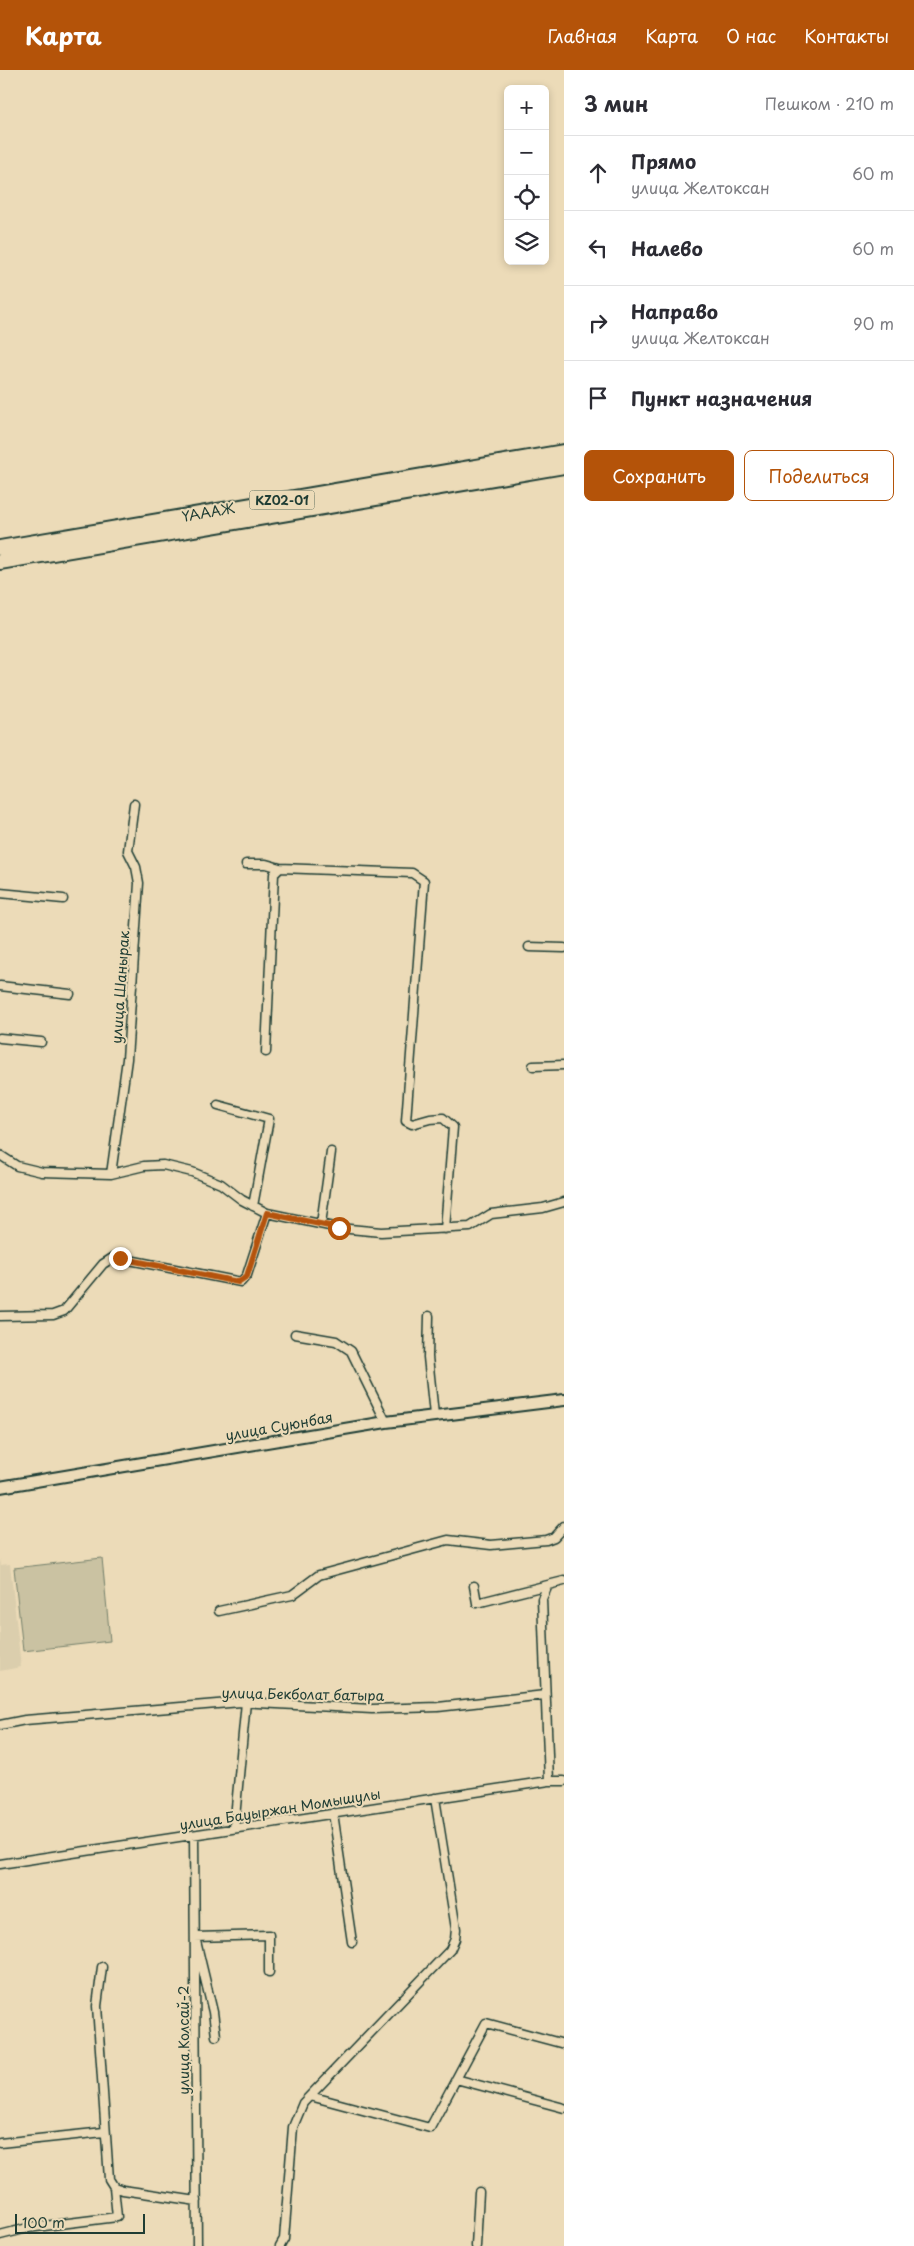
<!DOCTYPE html>
<html lang="ru">
<head>
<meta charset="utf-8">
<style>
  :root { --surface:#fff; --page:#f2f2f3; --text:#2b2b33; --muted:#7c7c81; --line:#e1e1e2; --accent:#b45309 }
  body { margin:0; font-family:"Playpen Sans",sans-serif; background:var(--page); color:var(--text) }
  .controls { position:absolute; right:15px; top:15px; display:grid; overflow:hidden; border-radius:8px; box-shadow:0 2px 8px #0003 }
  .controls button { width:45px; height:45px; display:grid; place-items:center; padding:0; border:0; border-bottom:1px solid var(--line); background:var(--surface); color:var(--text); font:25px sans-serif }
  .scale { position:absolute; left:15px; bottom:12px; width:130px; box-sizing:border-box; padding-left:5px; border:2px solid #1f3d34; border-top:0; font-size:14px; line-height:18px; white-space:nowrap; color:#1f3d34; -webkit-text-stroke:4px #ecdbb8; paint-order:stroke }
  .stop { position:absolute; width:15px; height:15px; margin:-11px; border:4px solid #b45309; border-radius:50%; background:#fff }
  .stop.end { background:#b45309; border-color:#fff; box-shadow:0 1px 5px #0008 }
  .list { margin:0; padding:0; list-style:none }
  h2 { display:flex; justify-content:space-between; align-items:center; height:65px; margin:0; padding:0 20px; font-size:21px }
  h2 small { font-size:16px; font-weight:400; color:var(--muted) }
  .list li { display:grid; grid-template-columns:32px 1fr auto; gap:15px; align-items:center; box-sizing:border-box; height:75px; padding:0 20px; border-top:1px solid var(--line) }
  .list b { display:block; font-size:19px; white-space:nowrap }
  .list p { margin:0; font-size:16px; white-space:nowrap; color:var(--muted) }
  .list em { font-size:16px; font-style:normal; color:var(--muted) }
  .actions { display:flex; gap:10px; padding:15px 20px }
  .actions a { flex:1; padding:11px 0; border:1px solid var(--accent); border-radius:8px; text-align:center; font-size:18px; color:var(--accent) }
  .actions .main { background:var(--accent); color:#fff }
  .icon { flex:none; width:28px; height:28px; fill:none; stroke:currentColor; stroke-width:2; stroke-linecap:round; stroke-linejoin:round }
  .map { position:relative; flex:none; width:564px; height:2176px; overflow:hidden }
  header { display:flex; align-items:center; gap:30px; box-sizing:border-box; height:70px; padding:0 25px; background:var(--accent); color:#fff }
  header strong { font-size:24px }
  nav { display:flex; gap:28px; margin-inline-start:auto; font-size:18px }
  main { display:flex }
  aside { flex:1; background:var(--surface) }
  .map>svg:first-child { display:block }
  .built { fill:#dbcead }
  .green { fill:#cac2a2; stroke:#74806b }
  .lines { fill:none; stroke-linecap:round; stroke-linejoin:round }
  .street-casing { stroke:#1f3d34; stroke-width:11 }
  .secondary-casing { stroke:#1f3d34; stroke-width:14 }
  .highway-casing { stroke:#1f3d34; stroke-width:18 }
  .street { stroke:#ecdbb8; stroke-width:8 }
  .secondary { stroke:#ecdbb8; stroke-width:10 }
  .highway { stroke:#ecdbb8; stroke-width:14 }
  .route { stroke:#b45309; stroke-width:6 }
  .labels { text-anchor:middle; dominant-baseline:central; stroke-width:4; stroke-linejoin:round; paint-order:stroke }
  .shield { fill:#ecdbb8; stroke:#5c6c5c; stroke-width:1 }
  .shield-label { font-size:12px; font-weight:bold; fill:#1f3d34 }
  .street-label { font-size:14px; fill:#1f3d34; stroke:#ecdbb8 }
</style>
</head>
<body>
<header>
<strong>Карта</strong>
<nav><a>Главная</a><a>Карта</a><a>О нас</a><a>Контакты</a></nav>
</header>
<main>
<div class="map">
<svg width="564" height="2176" viewBox="0 0 564 2176">
  <rect width="100%" height="100%" fill="#ecdbb8"/>
  <filter id="ink" filterUnits="userSpaceOnUse"><feTurbulence type="fractalNoise" baseFrequency=".02" numOctaves="2"/><feDisplacementMap in="SourceGraphic" scale="10" xChannelSelector="R" yChannelSelector="G"/><feConvolveMatrix kernelMatrix="1 2 1 2 8 2 1 2 1" color-interpolation-filters="sRGB"/></filter>
  <g filter="url(#ink)">
    <path class="built" d="M0,1489L1,1495L10,1494L21,1597L0,1601Z"/>
    <path class="green" d="M102,1488L110,1571L23,1581L14,1498Z"/>
    <g class="lines">
      <g class="street-casing">
        <path id="street" d="M246,794H266L280,798
          M0,823L63,829
          M529,877L564,878
          M0,916L70,924
          M0,968L41,972
          M266,982L274,804L280,798L412,803L424,811L406,1051L412,1054L430,1049L443,1048L453,1057L445,1159
          M533,996L564,995
          M218,1035L269,1049L253,1136
          M0,1085L17,1096L42,1102L111,1104L144,1096L163,1095L192,1102L221,1114L242,1130L267,1143L339,1158L381,1162L470,1157L491,1144L543,1138L564,1132
          M111,1104L127,989L139,813L136,797L128,781L134,734
          M321,1154L331,1082
          M0,1246L53,1245L64,1241L103,1194L114,1187L241,1212L247,1205L267,1143
          M429,1246L428,1287L434,1345
          M295,1264L336,1271L351,1281L386,1352
          M474,1516L477,1533L548,1515
          M219,1541L292,1525L319,1505L448,1470L491,1475L546,1470L554,1467L564,1456
          M0,1655L25,1650L241,1632L372,1639L438,1637L545,1625
          M549,1711L542,1529L548,1515L564,1511
          M333,1743L352,1872
          M234,1758L246,1632
          M194,1765L197,2176
          M0,1794L549,1711H564
          M216,1966L213,1942L195,1867L269,1865V1902
          M456,2009L564,2038
          M310,2026L430,2058L486,1953L564,1974
          M0,2073L104,2062
          M114,2117L123,2120L197,2131
          M0,2165L28,2158L117,2147L114,2117L109,2109L97,1936L102,1897
          M280,2176L284,2169L293,2057L303,2033L450,1880L455,1869L456,1859L435,1728
          M476,2176L479,2122"/>
      </g>
      <g class="secondary-casing">
        <path id="secondary" d="M0,1417L386,1352L564,1330"/>
      </g>
      <g class="highway-casing">
        <path id="highway" d="M0,478L564,382
          M0,492L564,396"/>
      </g>
      <use href="#street" class="street"/>
      <use href="#secondary" class="secondary"/>
      <use href="#highway" class="highway"/>
    </g>
  </g>
  <g class="lines" filter="url(#ink)">
    <path class="route" d="M120,1188L238,1212L247,1206L267,1143L339,1158"/>
  </g>
  <g class="labels">
    <rect class="shield" x="249.5" y="420.5" width="65" height="19" rx="4"/>
    <g class="shield-label">
      <text x="282" y="430">KZ02-01</text>
    </g>
    <g class="street-label">
      <text transform="translate(208 442) rotate(-10)">ҮАААЖ</text>
      <text transform="translate(120 917) rotate(-86)">улица Шанырак</text>
      <text transform="translate(279 1356) rotate(-10)">улица Суюнбая</text>
      <text transform="translate(303 1624) rotate(1)">улица Бекболат батыра</text>
      <text transform="translate(280 1739) rotate(-9)">улица Бауыржан Момышулы</text>
      <text transform="translate(183 1970) rotate(-90)">улица Колсай-2</text>
    </g>
  </g>
</svg>
<div class="controls">
<button>+</button>
<button>−</button>
<button><svg class="icon" aria-label="locate" viewBox="0 0 24 24"><circle cx="12" cy="12" r="6"/><path d="M12 2v4M12 18v4M2 12h4M18 12h4"/></svg></button>
<button><svg class="icon" aria-label="layers" viewBox="0 0 24 24"><path d="M12 4l9 5-9 5-9-5zM3 14l9 5 9-5"/></svg></button>
</div>
<div class="scale">100 m</div>
<div class="stop" style="left:339px;top:1158px"></div>
<div class="stop end" style="left:120px;top:1188px"></div>
</div>
<aside>
<h2>3 мин<small>Пешком · 210 m</small></h2>
<ul class="list">
<li><svg class="icon" aria-label="ahead" viewBox="0 0 24 24"><path d="M12 20V5M6 11l6-6 6 6"/></svg><div><b>Прямо</b><p>улица Желтоксан</p></div><em>60 m</em></li>
<li><svg class="icon" aria-label="left" viewBox="0 0 24 24"><path d="M17 20v-9H6M10 6l-5 5 5 5"/></svg><div><b>Налево</b></div><em>60 m</em></li>
<li><svg class="icon" aria-label="right" viewBox="0 0 24 24"><path d="M7 20v-9h11M14 6l5 5-5 5"/></svg><div><b>Направо</b><p>улица Желтоксан</p></div><em>90 m</em></li>
<li><svg class="icon" aria-label="arrive" viewBox="0 0 24 24"><path d="M6 21V4h12l-3 4 3 4H6"/></svg><div><b>Пункт назначения</b></div></li>
</ul>
<div class="actions"><a class="main">Сохранить</a><a>Поделиться</a></div>
</aside>
</main>
</body>
</html>
